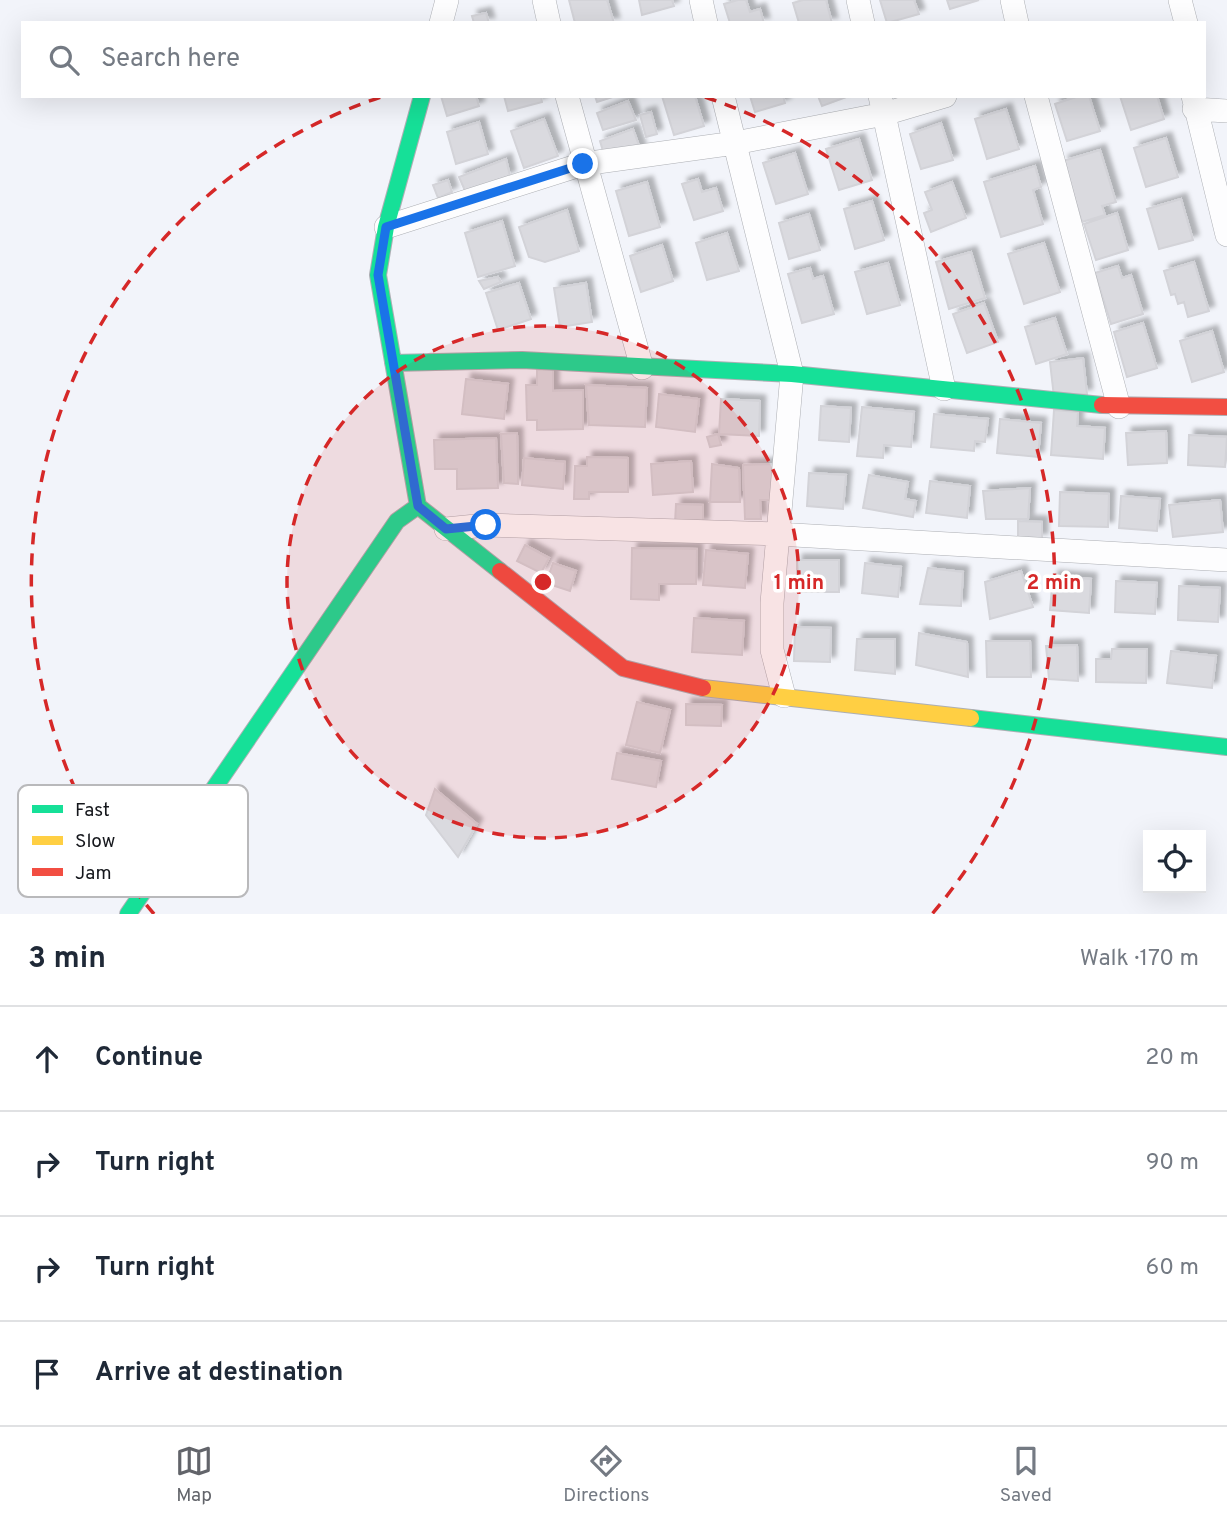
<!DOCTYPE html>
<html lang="en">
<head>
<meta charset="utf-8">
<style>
  :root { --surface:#fff; --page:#f6f6f7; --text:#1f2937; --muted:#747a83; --line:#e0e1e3; --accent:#62646a }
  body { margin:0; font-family:Overpass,sans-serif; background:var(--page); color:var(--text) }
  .controls { position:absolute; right:21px; bottom:21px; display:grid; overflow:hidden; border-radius:0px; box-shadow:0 7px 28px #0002 }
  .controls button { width:63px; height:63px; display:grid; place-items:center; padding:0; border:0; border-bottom:2px solid var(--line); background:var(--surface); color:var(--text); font:35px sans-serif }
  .stop { position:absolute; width:21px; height:21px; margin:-16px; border:5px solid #1a73e8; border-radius:50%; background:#fff }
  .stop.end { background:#1a73e8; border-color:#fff; box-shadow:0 2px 7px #0008 }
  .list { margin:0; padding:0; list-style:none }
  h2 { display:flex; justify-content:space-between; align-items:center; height:91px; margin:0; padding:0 28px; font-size:30px }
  h2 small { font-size:23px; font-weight:400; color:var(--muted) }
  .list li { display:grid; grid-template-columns:46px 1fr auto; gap:21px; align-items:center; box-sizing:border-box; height:105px; padding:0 28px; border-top:2px solid var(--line) }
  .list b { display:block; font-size:26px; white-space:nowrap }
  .list em { font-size:23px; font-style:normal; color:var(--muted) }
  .icon { flex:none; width:38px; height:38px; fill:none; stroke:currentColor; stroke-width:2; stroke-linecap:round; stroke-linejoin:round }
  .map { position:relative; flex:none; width:1227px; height:914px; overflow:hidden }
  .search { position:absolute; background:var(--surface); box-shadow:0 7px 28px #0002; left:21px; right:21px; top:21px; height:77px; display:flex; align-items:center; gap:18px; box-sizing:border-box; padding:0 24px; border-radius:0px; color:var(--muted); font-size:26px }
  .sheet { height:511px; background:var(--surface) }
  nav { display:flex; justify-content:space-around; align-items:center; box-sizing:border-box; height:98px; border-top:2px solid var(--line); background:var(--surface); font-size:19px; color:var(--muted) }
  nav a { display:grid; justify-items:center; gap:4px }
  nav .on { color:var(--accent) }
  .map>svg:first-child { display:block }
  .building { fill:#dadadf; stroke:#d3d3d8; stroke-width:2; filter:url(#shadow) }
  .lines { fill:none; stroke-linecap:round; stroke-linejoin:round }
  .street-casing { stroke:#adafb4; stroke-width:24 }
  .fast-casing { stroke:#adafb4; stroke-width:18 }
  .slow-casing { stroke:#adafb4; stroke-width:18 }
  .jam-casing { stroke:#adafb4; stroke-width:18 }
  .street { stroke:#fdfdfe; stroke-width:23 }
  .fast { stroke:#16e098; stroke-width:16 }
  .slow { stroke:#ffcf43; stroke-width:16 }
  .jam { stroke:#f24e42; stroke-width:16 }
  .route { stroke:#1a73e8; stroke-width:9 }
  .ring { fill:none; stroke:#d62828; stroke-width:3.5; stroke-dasharray:12 9 }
  .key { fill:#fff; stroke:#b9b9bb; stroke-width:2 }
  .key-label { font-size:19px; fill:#15171c }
  .centre { fill:#d62828; stroke:#fff; stroke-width:3.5 }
  .ring-label { font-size:21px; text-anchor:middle; font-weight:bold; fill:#d62828; stroke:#fff; stroke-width:7; stroke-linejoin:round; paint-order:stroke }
</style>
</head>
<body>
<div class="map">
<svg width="1227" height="914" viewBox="0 0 1227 914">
  <defs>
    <filter id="shadow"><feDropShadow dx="5.5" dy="-5.5" stdDeviation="2" flood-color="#0004"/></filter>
  </defs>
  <rect width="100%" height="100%" fill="#f2f4fa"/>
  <path class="building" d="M569,0H607L614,23H575Z
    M639,0H672L674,6L642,15Z
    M738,0H746L750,12L760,9L764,23H730L724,4Z
    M803,0H826L832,23H799L793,3Z
    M880,0H914L919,14L887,23Z
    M947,0H979L950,9Z
    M486,13L489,23H474L472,16Z
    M441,96H476L479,106L447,116Z
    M504,96H541L542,102L508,111Z
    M595,96H616L597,102Z
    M662,96H695L704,126L674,135Z
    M750,96H783L785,103L755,112Z
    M818,96H849L822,106Z
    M1079,96H1089L1100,131L1067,141L1055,104Z
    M1120,96H1157L1164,119L1131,130Z
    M628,101L636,120L603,130L597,113Z
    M1006,109L1019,149L987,159L975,119Z
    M651,112L657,134L646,137L640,115Z
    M544,119L558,156L524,168L511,131Z
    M479,122L488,154L456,164L447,132Z
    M941,123L953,160L921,169L910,134Z
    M633,129L642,154L606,161L600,141Z
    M1166,138L1178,177L1146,187L1134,148Z
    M859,139L872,180L839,190L826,149Z
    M1100,150L1116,202L1102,206L1105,215L1082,222L1063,161Z
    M795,153L808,194L776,204L763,163Z
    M506,159L510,176L466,193L459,177Z
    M1035,166L1041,187L1033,190L1043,224L1001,237L984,182Z
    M698,179L702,192L716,188L723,211L694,220L682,184Z
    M448,180L452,192L438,198L433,185Z
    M647,182L660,227L629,236L616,191Z
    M952,182L966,218L931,232L924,213L932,210L925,192Z
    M1181,199L1193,240L1159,249L1147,209Z
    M872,201L884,240L855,249L844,209Z
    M567,210L579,251L545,262L529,257L519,227Z
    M1117,213L1128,250L1096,260L1084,224Z
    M809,214L820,250L789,259L779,223Z
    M502,221L515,266L478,277L465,233Z
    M727,233L739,271L707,280L696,243Z
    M1044,243L1060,292L1024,304L1008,254Z
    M662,245L673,281L641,292L630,256Z
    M971,252L985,298L949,309L936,262Z
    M1194,262L1209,311L1188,317L1184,302L1178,304L1175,294L1171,295L1164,271Z
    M888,263L900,305L867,314L855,272Z
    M1118,266L1122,278L1131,275L1143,314L1111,324L1095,273Z
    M810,268L813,279L823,276L834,314L802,323L788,274Z
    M498,277L501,282L484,289L479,281Z
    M519,283L531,319L498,330L486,293Z
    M586,283L592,322L560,327L554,288Z
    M984,303L998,342L967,353L953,314Z
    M1055,318L1067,354L1036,364L1025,327Z
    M1143,323L1157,368L1127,377L1114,332Z
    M1212,331L1224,372L1192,382L1180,341Z
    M1083,358L1087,394L1054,397L1050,362Z
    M553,369V391L583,390V429L537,430V420H527L526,385H537V370Z
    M466,379L508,384L504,419L462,414Z
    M586,385L647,388L645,427L589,425Z
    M659,394L699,399L695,432L656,427Z
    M721,399L760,401L759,436L719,434Z
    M821,406L851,408L849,442L819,440Z
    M862,407L914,412L911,447L884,445L883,458L857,456Z
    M1054,410L1078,412L1077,426L1105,428L1103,459L1051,455Z
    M934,414L988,419L985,442L975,441L974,451L931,447Z
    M1000,419L1041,423L1038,457L997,453Z
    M1166,431L1167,463L1128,465L1126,433Z
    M517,433L518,484L504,483L501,434Z
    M718,434L721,445L710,447L707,437Z
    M1189,435L1227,437L1225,467L1188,465Z
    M496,438L498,488L457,489V469H435L434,440Z
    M587,457L628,458V492H589V499H574L575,466H587Z
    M524,458L565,462L563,489L522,485Z
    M691,461L693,492L653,495L651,464Z
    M712,464L739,468L740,502H710Z
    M773,464V500H760L761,519H745L743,465Z
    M809,473L846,475L843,509L807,506Z
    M869,475L908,482L905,499L916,501L913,517L863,508Z
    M930,481L970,486L967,518L926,513Z
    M1030,488L1028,519H986L983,491Z
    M1060,492L1109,494L1108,527L1059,526Z
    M1121,496L1160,499L1157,531L1119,528Z
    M1220,500L1223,532L1173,537L1169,505Z
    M676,504L703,505V524L675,523Z
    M1018,521L1042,522V539L1018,538Z
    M525,545L549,558L541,573L517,561Z
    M632,548L697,549L696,584H659V600L631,599Z
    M706,550L748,554L745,588L703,585Z
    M797,560H839V592H797Z
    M553,563L576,571L570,591L546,583Z
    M865,563L901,567L898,597L862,593Z
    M928,568L963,572L961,606L920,604Z
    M1021,571L1033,607L990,619L985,582Z
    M1053,576L1091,579L1089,613L1050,610Z
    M1116,581L1157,583L1155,614L1115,612Z
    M1179,586L1220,588L1218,622L1178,620Z
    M694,618L744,621L742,655L692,652Z
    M795,627L831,628L830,662L794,661Z
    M919,633L967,642L968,677L916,665Z
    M857,639H895V674L855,670Z
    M986,641H1030L1031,677H987Z
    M1077,645L1078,681L1049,679L1046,646Z
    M1112,649H1147L1146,683L1096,682V659H1111Z
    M1171,651L1216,656L1212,688L1167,683Z
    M637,702L670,710L660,753L626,745Z
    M686,704L722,705L721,726L686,725Z
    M617,753L661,761L656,787L612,779Z
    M435,789L477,824L458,857L426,815Z"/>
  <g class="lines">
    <g class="street-casing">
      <path id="street" d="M544,0L549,23
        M701,0L706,23
        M858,0L863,23
        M1012,0L1017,23
        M1180,0L1186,23
        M441,23L447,0
        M567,96L642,368
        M723,96L792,374L772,603V650L784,696
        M880,96L944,389
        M1036,96L1119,407
        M1193,96L1227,235
        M1194,109L1227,111
        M386,227L583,164L735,143L884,114L945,96
        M446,529L486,525L777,534L1227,560"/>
    </g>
    <g class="fast-casing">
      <path id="fast" d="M422,96L386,227L378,275L418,506L500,571
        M393,363L522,360L792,374L1102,405
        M971,718L1227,747
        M128,914L397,521L418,506"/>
    </g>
    <g class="slow-casing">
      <path id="slow" d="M703,688L971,718"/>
    </g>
    <g class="jam-casing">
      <path id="jam" d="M1102,405L1227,407
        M500,571L623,668L703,688"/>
    </g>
    <use href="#street" class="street"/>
    <use href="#fast" class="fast"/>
    <use href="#slow" class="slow"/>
    <use href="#jam" class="jam"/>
  </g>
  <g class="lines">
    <path class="route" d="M486,525L446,529L418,506L378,275L386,227L583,164"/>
  </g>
  <circle cx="543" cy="582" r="256" fill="#d62828" fill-opacity=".12"/>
  <g class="ring">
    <circle cx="543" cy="582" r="256"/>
    <path d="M154 914A511 511 0 0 1 381 97M705 97A511 511 0 0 1 932 914"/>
  </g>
  <rect x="18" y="785" width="230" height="112" rx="10" class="key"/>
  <rect x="32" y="805" width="31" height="8" fill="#16e098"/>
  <rect x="32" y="836" width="31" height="9" fill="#ffcf43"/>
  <rect x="32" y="868" width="31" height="8" fill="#f24e42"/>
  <g class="key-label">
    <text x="75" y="816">Fast</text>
    <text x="75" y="847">Slow</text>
    <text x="75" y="879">Jam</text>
  </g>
  <circle cx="543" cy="582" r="10" class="centre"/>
  <g class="ring-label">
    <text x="799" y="589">1 min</text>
    <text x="1054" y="589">2 min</text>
  </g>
</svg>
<div class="controls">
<button><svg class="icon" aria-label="locate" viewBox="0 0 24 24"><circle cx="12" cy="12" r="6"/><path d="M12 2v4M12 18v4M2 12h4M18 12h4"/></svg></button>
</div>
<div class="stop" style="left:486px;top:525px"></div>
<div class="stop end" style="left:583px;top:164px"></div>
<div class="search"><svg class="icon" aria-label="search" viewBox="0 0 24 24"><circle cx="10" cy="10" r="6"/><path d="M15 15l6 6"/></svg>Search here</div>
</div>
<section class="sheet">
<h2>3 min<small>Walk · 170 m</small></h2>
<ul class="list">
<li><svg class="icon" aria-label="ahead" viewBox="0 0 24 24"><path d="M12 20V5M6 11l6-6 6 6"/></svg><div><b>Continue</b></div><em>20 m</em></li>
<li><svg class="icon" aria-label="right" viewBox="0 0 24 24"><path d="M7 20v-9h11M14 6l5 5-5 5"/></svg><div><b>Turn right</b></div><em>90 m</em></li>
<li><svg class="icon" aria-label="right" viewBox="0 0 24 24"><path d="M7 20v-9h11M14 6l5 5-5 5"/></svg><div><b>Turn right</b></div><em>60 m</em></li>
<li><svg class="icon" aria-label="arrive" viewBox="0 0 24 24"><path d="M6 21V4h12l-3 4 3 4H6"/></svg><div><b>Arrive at destination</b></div></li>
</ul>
</section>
<nav>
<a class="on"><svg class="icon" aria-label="map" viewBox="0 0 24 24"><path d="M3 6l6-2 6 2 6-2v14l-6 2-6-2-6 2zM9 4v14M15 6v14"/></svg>Map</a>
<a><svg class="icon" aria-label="directions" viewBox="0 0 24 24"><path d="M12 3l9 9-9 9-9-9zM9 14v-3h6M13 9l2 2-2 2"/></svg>Directions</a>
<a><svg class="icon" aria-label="saved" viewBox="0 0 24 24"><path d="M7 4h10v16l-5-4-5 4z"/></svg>Saved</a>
</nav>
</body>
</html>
